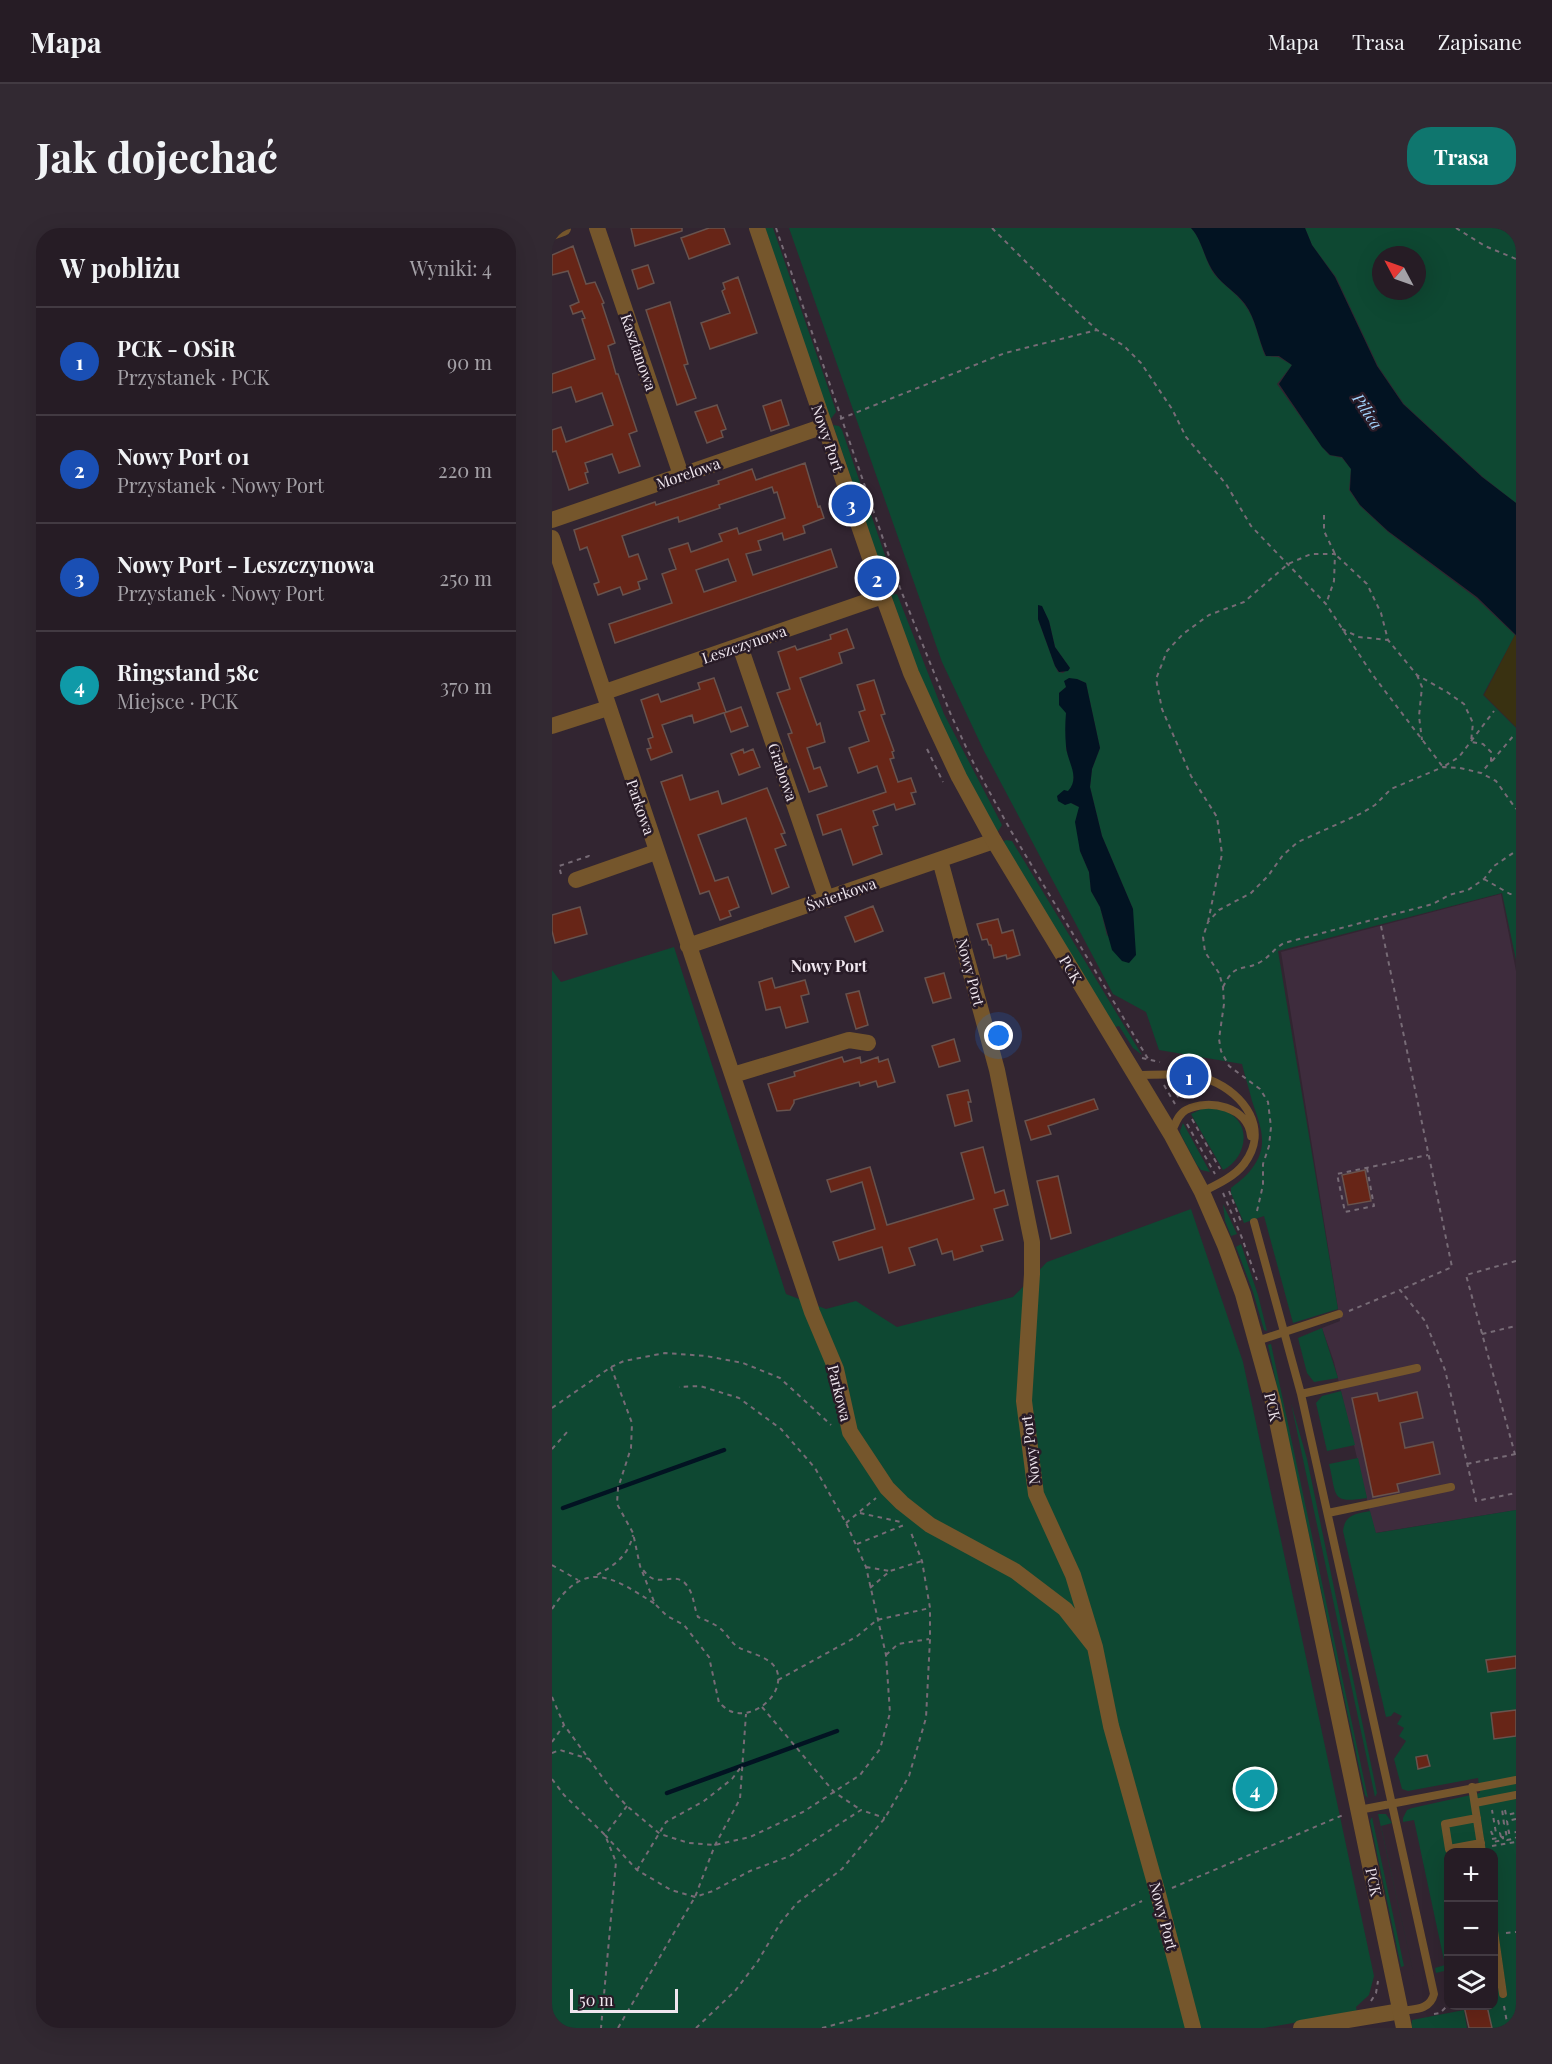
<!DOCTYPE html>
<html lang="pl">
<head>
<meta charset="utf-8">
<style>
  :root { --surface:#261c25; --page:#322932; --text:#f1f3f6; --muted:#a4a1a7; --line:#423a42; --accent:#0f766e }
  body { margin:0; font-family:"Playfair Display",serif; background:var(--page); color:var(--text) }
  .controls { position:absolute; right:18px; bottom:18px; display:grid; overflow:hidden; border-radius:12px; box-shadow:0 6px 24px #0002 }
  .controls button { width:54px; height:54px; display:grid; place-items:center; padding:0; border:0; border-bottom:2px solid var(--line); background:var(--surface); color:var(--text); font:30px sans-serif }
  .compass { position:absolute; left:820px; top:18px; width:54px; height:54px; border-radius:50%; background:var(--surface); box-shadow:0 6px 24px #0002; rotate:311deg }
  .scale { position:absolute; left:18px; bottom:15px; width:108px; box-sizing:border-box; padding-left:6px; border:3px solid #efe6ee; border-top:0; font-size:16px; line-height:21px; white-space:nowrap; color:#efe6ee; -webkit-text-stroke:4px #281b27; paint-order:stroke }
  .you { position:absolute; left:447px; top:808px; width:21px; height:21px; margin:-15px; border:4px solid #fff; border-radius:50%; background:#1a73e8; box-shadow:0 0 0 9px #1a73e833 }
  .badge { display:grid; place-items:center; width:39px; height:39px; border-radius:50%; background:var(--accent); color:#fff; font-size:20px; font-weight:700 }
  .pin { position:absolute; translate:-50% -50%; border:3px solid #fff; box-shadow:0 2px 6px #0006 }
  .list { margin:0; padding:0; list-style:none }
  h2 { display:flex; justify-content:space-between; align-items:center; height:78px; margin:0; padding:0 24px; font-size:26px }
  h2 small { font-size:20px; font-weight:400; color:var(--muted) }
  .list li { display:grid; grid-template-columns:39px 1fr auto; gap:18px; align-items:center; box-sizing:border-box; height:108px; padding:0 24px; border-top:2px solid var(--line) }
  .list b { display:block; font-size:22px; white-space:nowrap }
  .list p { margin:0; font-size:20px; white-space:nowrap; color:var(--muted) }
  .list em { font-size:20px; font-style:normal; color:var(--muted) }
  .icon { flex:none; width:33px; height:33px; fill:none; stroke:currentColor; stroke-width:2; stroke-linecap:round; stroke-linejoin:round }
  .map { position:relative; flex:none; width:964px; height:1800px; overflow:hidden; border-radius:24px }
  header { display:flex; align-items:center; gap:36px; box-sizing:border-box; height:84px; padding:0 30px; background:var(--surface); border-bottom:2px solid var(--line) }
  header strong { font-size:28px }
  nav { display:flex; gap:33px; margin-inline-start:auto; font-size:21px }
  .intro { display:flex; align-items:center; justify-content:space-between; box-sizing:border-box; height:144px; padding:0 36px }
  h1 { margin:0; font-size:42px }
  .button { padding:15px 27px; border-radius:24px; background:var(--accent); color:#fff; font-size:21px; font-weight:700 }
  main { display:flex; gap:36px; padding:0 36px }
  aside { flex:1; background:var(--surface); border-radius:24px; box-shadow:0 6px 24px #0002 }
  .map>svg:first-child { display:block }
  .built { fill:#3e2c3d }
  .green { fill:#0e4832; fill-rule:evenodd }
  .sand { fill:#393111 }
  .water { fill:#021322 }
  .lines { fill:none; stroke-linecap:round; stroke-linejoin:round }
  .stream { stroke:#021322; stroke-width:4.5 }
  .building { fill:#672517; stroke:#68534e; stroke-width:1.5; fill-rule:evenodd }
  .path { stroke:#776b76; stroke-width:2; stroke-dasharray:4.5 4.5; stroke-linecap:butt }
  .service { stroke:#75562c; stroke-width:8 }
  .minor { stroke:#75562c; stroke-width:16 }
  .tertiary { stroke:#75562c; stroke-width:16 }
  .labels { text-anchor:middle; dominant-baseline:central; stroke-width:5; stroke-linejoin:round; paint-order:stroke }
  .street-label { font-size:15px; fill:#efe6ee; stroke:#281b27 }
  .water-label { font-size:16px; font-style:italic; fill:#a5d6ff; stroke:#281b27 }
  .neighbourhood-label { font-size:16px; font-weight:bold; fill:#efe6ee; stroke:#281b27 }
</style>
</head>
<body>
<header>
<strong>Mapa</strong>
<nav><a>Mapa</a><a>Trasa</a><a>Zapisane</a></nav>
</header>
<div class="intro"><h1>Jak dojechać</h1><a class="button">Trasa</a></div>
<main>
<aside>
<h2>W pobliżu<small>Wyniki: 4</small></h2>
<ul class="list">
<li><span class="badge" style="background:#1a4fb4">1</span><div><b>PCK - OSiR</b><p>Przystanek · PCK</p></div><em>90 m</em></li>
<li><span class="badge" style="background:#1a4fb4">2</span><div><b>Nowy Port 01</b><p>Przystanek · Nowy Port</p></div><em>220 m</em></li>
<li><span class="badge" style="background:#1a4fb4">3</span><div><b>Nowy Port - Leszczynowa</b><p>Przystanek · Nowy Port</p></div><em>250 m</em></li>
<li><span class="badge" style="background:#0f9aa8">4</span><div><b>Ringstand 58c</b><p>Miejsce · PCK</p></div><em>370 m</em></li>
</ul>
</aside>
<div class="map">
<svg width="964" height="1800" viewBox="0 0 964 1800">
  <rect width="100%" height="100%" fill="#322531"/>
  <path class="built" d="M949,666L964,743V1282L823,1305L782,1134L770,1100L788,1093L729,724Z"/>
  <path class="green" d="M213,0H221L283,180L284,184L278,192Z
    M237,0H639C651,13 652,32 662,46C671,57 684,65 692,76C704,91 706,111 713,128L726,129L740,137L725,156L770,219L777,227L790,230L799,241L797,262L808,278L836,304L924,370L963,407L931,467L964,500V732L950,665L726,723L786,1081L741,1095L712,988L692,995L679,965V960C688,953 697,946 703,936C717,915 707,894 700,873C697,861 693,848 690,836L607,822L594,784L561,766L432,523L390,434ZM490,379L497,393L503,419L518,440L511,445L506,444L503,438L486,391ZM525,451L534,455L548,520L540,541L538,559L550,608L581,681L555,708L548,679L539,663L537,644L528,623L527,579L519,575L516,564L521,558L522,544L514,521V485L507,465Z
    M753,0H964V275L931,249L852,176L826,138L784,49L760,17ZM829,27H865V63H829Z
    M281,197L287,198L290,202L336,336H328Z
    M345,366L392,486L450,597L445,605L409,540L364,438L339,367Z
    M454,612L460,613L590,827L581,820L567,798L563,799L451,614Z
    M122,719L234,1066L274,1081L304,1073L345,1099L461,1069L495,1034L639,981L691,1134L822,1748L817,1767L804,1779L805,1784L712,1800H0V742L9,754Z
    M654,879C661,881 671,881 677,885C701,898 693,932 671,942L639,886Z
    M631,895L658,944L649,942L645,937L629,907L628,903Z
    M671,976L685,1006L679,1008L673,993Z
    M689,1016L706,1067L715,1103L712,1102L701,1064L684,1019Z
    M770,1100L786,1150L762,1154L755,1145L746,1110Z
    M719,1116L816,1570L813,1567L716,1117Z
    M789,1163L803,1217L775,1223L764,1175L770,1168Z
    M739,1175L755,1231L825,1565L823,1569Z
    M806,1230L815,1270C778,1276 785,1268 777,1236Z
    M964,1282V1800H917L913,1779L942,1778V1624H897L896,1742L884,1745L883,1740L893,1737L862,1592L851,1594V1590L855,1582L860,1580L928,1565L926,1550L856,1563L850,1561L842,1531L854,1513L847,1508L852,1500L845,1496L850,1488L842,1484L839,1488L834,1489L791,1303C793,1286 804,1286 818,1283L824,1305Z
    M826,1586H834L840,1595L829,1598L864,1757Z
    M820,1589L852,1738L849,1739L818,1593Z
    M912,1782L915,1800H859L860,1792Z"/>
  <path class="sand" d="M963,407L964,408V499L932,467Z"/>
  <path class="water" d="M639,0H753L760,17L783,49L825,138L851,176L930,249L964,275V407L925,369L836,303L808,277L798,262L799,241L790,229L778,227L770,219L727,156L740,137L727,128H714C706,111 704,91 693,76C684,64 671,57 663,46C652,32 651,13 639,0Z
    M486,377L490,378L497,393L503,419L518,440L516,443L507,444L503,438L486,391Z
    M517,450L525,451L534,455L548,520L540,541L538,559L550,608L581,681L584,727L577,735L570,733L560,722L548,679L539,663L537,644L528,623L523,594L527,579L519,575L513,577L506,573L505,568L512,562L516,563C529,549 515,534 514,518C513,507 513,496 514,485L507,477V465L514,459L512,453Z"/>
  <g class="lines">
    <path class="stream" d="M11,1280L172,1222
      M115,1565L285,1503"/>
  </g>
  <path class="building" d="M79,0H130V3L83,18Z
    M157,0H172L178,16L137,31L129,10Z
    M21,18L34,56L43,54L52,75L50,76L63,115L56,118L64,146H66L85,203L77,206L88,238L67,245L60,226L33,235L36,244L33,245L36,255L17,262L4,223L0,224V202L9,199L14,214L61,197L50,165L24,174L19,159L0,165V146L43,131L30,91L33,90L30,83L21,86L18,78L27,74L16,43L0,47V27Z
    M96,37L102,55L86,61L80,42Z
    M186,49L205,105L158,121L149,95L178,85L170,63L173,61L171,55Z
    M118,74L136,136L132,137L144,170L125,177L94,82Z
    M229,172L237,197L219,203L211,178Z
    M165,177L174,201L169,203L171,209L155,215L143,184Z
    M253,235L266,279L268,278L272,290L251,298L253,305L232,312L230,305L206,313L209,322L194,326L201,347L279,321L285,339L63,415L57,396L120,375L110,346L124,341L117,321L136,315L139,324L170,313L167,306L185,300L187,306L233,290L225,264L222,265L220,259L167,277L168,280L127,294L126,289L70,308L77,329L86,326L95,351L86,354L88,361L71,367L68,359L46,367L42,356L47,354L35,319L28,322L22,302L103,274L104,277L167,256L166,253L200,241L204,252ZM176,331L184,353L152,364L144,342Z
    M295,401L302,420L287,425L290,435L248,450L265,497L268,495L273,514L255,520L262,541L268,539L275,558L257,564L236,506L240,505L225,465L238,461L226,424L243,418L245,422L279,411L278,407Z
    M162,450L174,484L142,495L140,487L110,497L120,524L99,532L95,521L99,520L96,511L101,509L89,472L106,466L109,474L148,461L146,455Z
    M322,452L333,486L329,487L342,523L340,524L342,530L338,531L346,554L359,550L364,564L359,565L363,576L344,582L342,576L321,583L326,597L321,599L330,626L301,637L289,601L271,607L265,587L334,564L325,538L306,545L297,520L317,513L307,484L313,482L305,457Z
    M189,479L196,498L179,504L172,485Z
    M191,521L192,525L201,521L208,539L187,547L179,526Z
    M130,547L138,572L166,563L170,576L215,560L233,605L229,606L234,617L223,621L237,659L220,666L194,590L146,607L163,653L176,649L187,679L177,683L179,688L168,692L157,663L148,666L109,554Z
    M321,678L331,703L303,714L293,689Z
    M28,679L35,706L3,715L0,703V687Z
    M446,691L450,705L461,702L468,727L455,731L454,727L442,730L439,717H437L435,711L430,712L425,696Z
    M392,745L399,770L381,775L373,750Z
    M220,750L223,760L253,752L257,766L249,768L256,794L234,800L228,779L214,782L207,754Z
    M307,763L316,797L304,801L294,766Z
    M402,811L408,833L387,839L380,818Z
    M290,829L292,834L308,829L309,835L326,829L327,834L336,831L343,854L326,859L324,853L308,858L307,854L242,872V875L238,882L225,883L216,856L243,848L242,844Z
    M416,862L419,874H416L420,893L403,898L395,867Z
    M542,871L546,881L496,898L499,906L479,912L473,893Z
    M431,919L443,965L452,962L456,977L442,981L451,1012L429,1018L431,1023L402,1032L400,1023L390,1026L385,1011L357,1020L363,1037L337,1045L330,1019L287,1032L281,1014L323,1001L310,954L279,964L275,952L318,939L335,997L422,971L409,925Z
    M813,942L819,973L796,977L790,947Z
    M506,948L519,1005L499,1011L485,953Z
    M865,1164L871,1190L848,1195L853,1220L881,1214L888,1246L845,1256L847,1264L821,1269L800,1170L825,1165L827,1173Z
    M964,1428V1440L936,1444L934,1432Z
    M964,1482V1508L942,1511L939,1485Z
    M875,1527L878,1538L866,1541L864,1529Z
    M912,1778H935L940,1800H917Z"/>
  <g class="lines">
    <path class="path" d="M224,0L348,360L399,487L422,536L459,603L598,834
      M440,0L510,70L545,102L571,117L589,135L620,181L634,209L674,256L699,298L774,376L820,446L891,539L907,529L942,483
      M904,0L933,18L964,31
      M288,191L453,125L545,102
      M772,287V303L783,326L815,356L829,385L836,412L865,447L895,464L912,476L921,495L919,514L931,516L939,524V533L930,544
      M790,401L807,409L836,412
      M865,447L870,459L867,488L870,512
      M375,521L391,554
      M940,533L963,506
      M9,646L7,638L37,628L38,630
      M932,651L958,666H964
      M656,694L670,626L665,589L639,548L610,481L604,451L615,423L631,406L657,387L692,374L736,336L759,326H783L782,353L774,376
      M829,698L900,1039L848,1062
      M671,759C684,732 691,745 710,733C718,728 723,720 732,715L881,676L897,667L916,662L932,651L942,638L964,623
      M590,830L608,834
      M612,857L623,876
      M619,858L629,873
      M640,891L668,941
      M635,896L663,946
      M815,940L822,978L793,984L785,946L876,927
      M677,963L690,996
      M671,965L690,1010L705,1052
      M705,983L711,957V936L717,918L719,899L716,874L708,861L677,838L669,823L667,811L672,776L671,759L667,745L653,724L651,709L656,694L667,682L699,665L716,648L731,627L746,614L810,585L823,577L839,561L891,539L908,540L929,545L944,553L964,581
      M964,1033L914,1047L964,1230
      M797,1083L848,1062L873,1093L893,1142L924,1273L964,1265
      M930,1106L964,1098
      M59,1139L80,1195L79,1220L66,1260L65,1276L81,1305L88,1338L103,1376L115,1388L132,1397L157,1429L167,1475C170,1477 174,1481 178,1483C201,1493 233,1467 225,1443C219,1428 198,1426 186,1419C179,1415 176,1407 170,1402C164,1396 153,1392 146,1389C142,1380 142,1368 137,1361C127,1341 111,1358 98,1349C95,1347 91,1342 88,1338
      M0,1180L59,1139L72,1133L113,1125L154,1128L191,1135L228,1150L279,1197
      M0,1221L16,1203
      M915,1236L964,1226
      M308,1285L349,1294
      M294,1295L324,1270
      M305,1316L352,1297
      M0,1337L26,1352
      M314,1339L337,1343
      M45,1347C63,1337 76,1328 81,1307
      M318,1360L338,1343L370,1333
      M0,1381C33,1330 61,1349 103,1376
      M334,1427L346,1416L377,1411
      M226,1452L304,1409L325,1392L378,1380
      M0,1469L12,1497L59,1561L75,1578L108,1606L137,1615L163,1617L198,1609L251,1584L308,1547L328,1521L338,1485L334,1427L314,1339L294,1295L263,1240L229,1201L187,1170L148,1158L127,1159
      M210,1479L282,1564L309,1582
      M0,1514L12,1497
      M0,1525L8,1522L37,1531
      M0,1551L12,1567L53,1607L64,1634L49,1800
      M75,1578L53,1607L85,1642L119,1662L143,1669L161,1663L198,1643L238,1628L309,1582L333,1590
      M953,1582L954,1587L964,1585
      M964,1591L955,1593L957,1605L964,1604
      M946,1592L947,1596H952L950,1581
      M939,1603L940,1606L944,1605L940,1582
      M949,1609L948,1605L954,1604L955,1612L960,1611
      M940,1611L951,1609V1612L941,1614
      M940,1618L963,1614L964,1609
      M85,1642L114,1594L152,1573L180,1551L189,1539
      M620,1660L791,1587
      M954,1705L964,1704
      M819,1773L824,1765L826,1753
      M952,1778L956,1800
      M882,1786L888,1785L897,1776
      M66,1800L143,1669L163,1617L188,1571L194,1486
      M144,1800L183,1763L206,1733L229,1694L245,1675L290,1641L333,1590L357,1548L374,1490L378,1411V1380L370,1333L358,1302
      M270,1800L319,1787L441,1743L590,1673"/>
    <path class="service" d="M584,847C607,847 636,844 658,852C693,866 718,902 692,936C682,949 664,957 650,964
      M619,905C623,897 626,886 634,882C657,870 696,879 699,908
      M702,994L749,1166L882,1766C878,1782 863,1781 849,1783
      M705,1113L787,1086
      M749,1166L865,1140
      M776,1285L899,1259
      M920,1559L930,1624
      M923,1575L964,1567
      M807,1582L964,1552
      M925,1590L893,1596L897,1621L929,1615
      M942,1703L951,1766"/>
    <path class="minor" d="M45,0L129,247
      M0,4L11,0
      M0,292L272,198
      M0,310L260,1084L284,1141L298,1204L335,1260L350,1275L378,1297L463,1343L513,1381L543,1419
      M188,418L275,672
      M53,464L331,368
      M0,498L56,480
      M388,632L445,842L480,1014V1046L472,1173L484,1266L521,1347L543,1419L559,1498L606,1666L641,1800
      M24,652L104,624
      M136,718L442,613
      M181,847L297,812L316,815
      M749,1800L849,1783"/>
    <path class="tertiary" d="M205,0L331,368L359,445L382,496L407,549L442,613L619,906L650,964L673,1017L691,1066L721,1174L852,1800"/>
  </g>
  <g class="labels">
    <g class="street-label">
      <text transform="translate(87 124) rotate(71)">Kasztanowa</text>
      <text transform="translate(276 210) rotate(71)">Nowy Port</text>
      <text transform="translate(136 245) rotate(-19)">Morelowa</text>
      <text transform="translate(192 416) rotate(-19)">Leszczynowa</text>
      <text transform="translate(231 544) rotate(71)">Grabowa</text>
      <text transform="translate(89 579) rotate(71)">Parkowa</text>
      <text transform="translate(289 666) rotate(-19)">Świerkowa</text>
      <text transform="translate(519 741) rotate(59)">PCK</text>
      <text transform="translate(419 744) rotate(75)">Nowy Port</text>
      <text transform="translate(288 1165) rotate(76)">Parkowa</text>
      <text transform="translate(721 1179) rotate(77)">PCK</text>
      <text transform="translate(478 1222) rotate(-97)">Nowy Port</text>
      <text transform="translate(822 1654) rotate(78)">PCK</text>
      <text transform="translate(612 1688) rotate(75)">Nowy Port</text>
    </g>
    <g class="water-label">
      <text transform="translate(816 183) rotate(56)">Pilica</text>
    </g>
    <g class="neighbourhood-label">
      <text x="277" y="737">Nowy Port</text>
    </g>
  </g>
</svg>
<div class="controls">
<button>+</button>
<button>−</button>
<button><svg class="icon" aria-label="layers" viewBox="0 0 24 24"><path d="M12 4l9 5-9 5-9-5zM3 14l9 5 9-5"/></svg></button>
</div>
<svg class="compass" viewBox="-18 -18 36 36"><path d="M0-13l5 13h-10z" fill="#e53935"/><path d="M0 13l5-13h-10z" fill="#a4a1a7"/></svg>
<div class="scale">50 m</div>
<div class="you"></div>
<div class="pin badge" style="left:637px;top:848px;background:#1a4fb4">1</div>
<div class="pin badge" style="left:325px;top:350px;background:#1a4fb4">2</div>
<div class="pin badge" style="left:299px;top:276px;background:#1a4fb4">3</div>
<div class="pin badge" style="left:703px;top:1561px;background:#0f9aa8">4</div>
</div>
</main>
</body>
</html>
